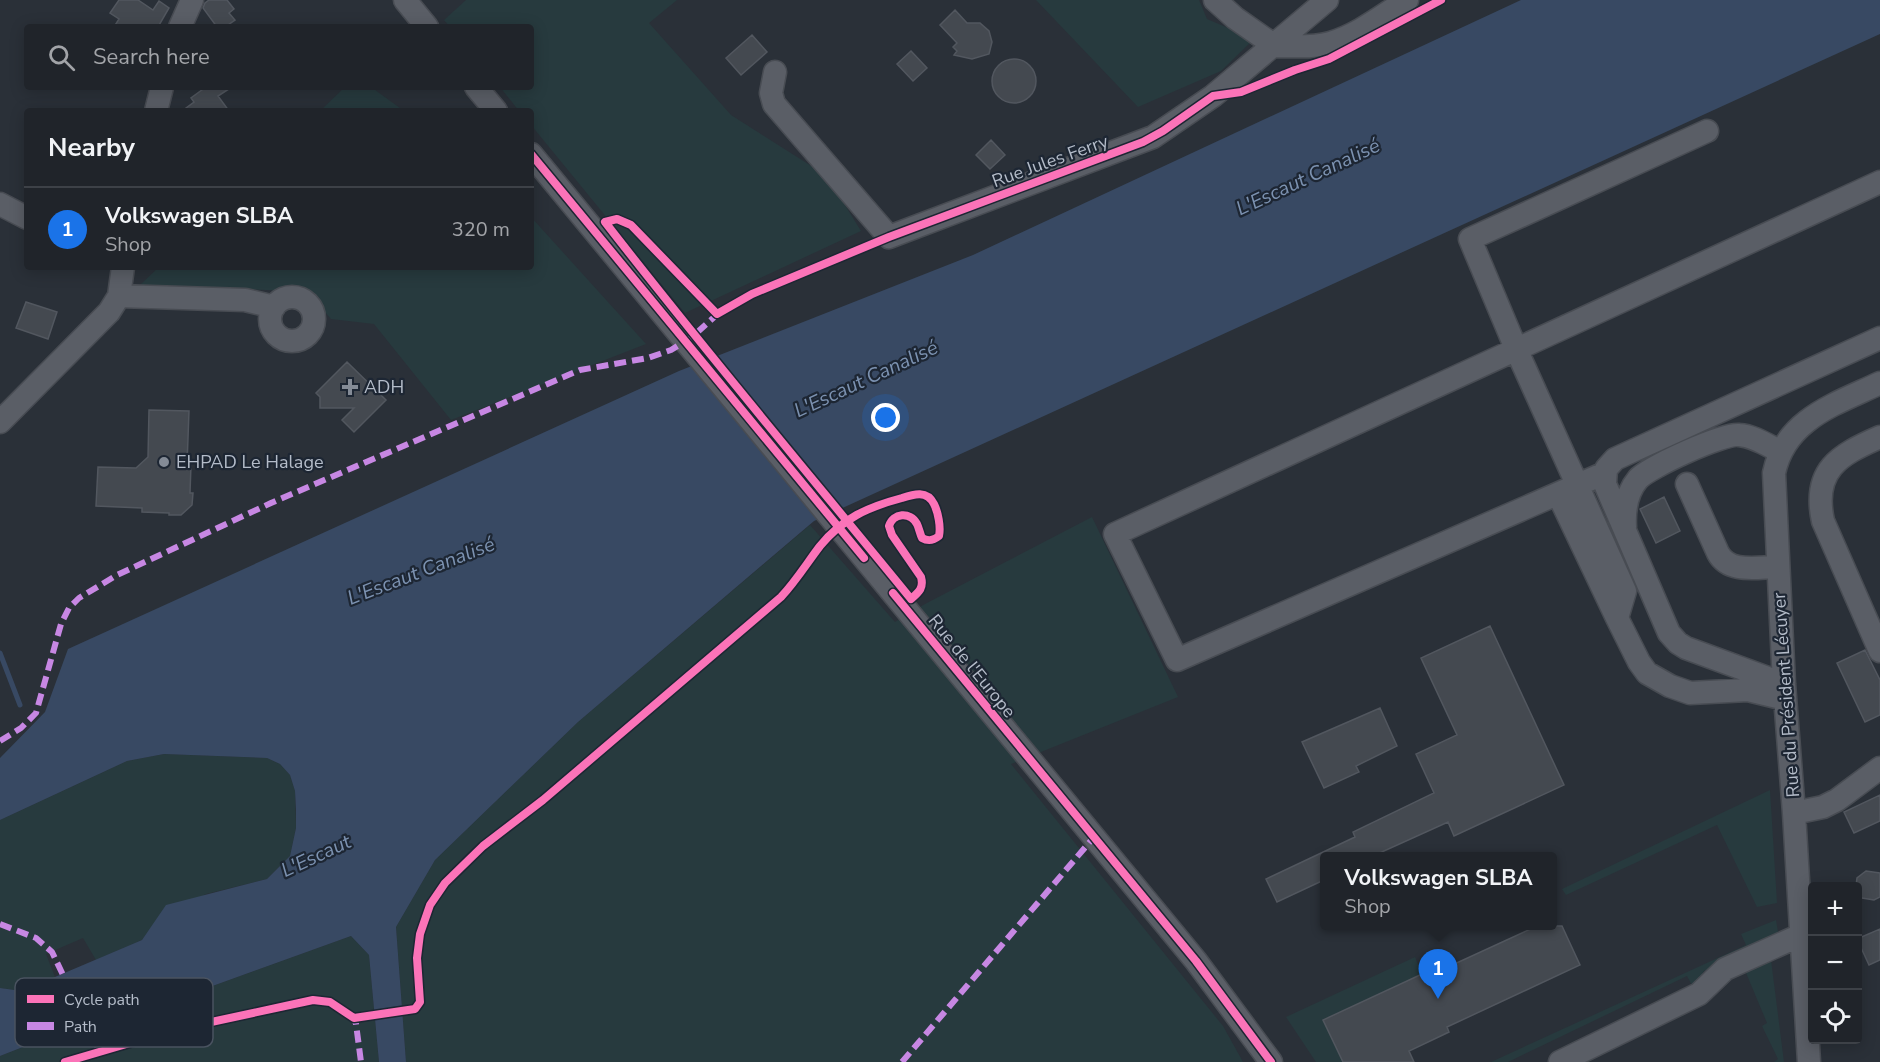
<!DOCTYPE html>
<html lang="en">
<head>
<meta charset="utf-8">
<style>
  :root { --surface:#20242a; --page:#282c32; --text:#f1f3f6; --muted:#a2a4a8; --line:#3d4147; --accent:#1a73e8 }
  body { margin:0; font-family:"Nunito Sans",sans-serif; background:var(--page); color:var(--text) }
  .controls { position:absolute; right:18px; bottom:18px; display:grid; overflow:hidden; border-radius:6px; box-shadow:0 3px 15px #0003 }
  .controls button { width:54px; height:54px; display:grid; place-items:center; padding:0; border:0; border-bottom:2px solid var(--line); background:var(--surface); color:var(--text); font:30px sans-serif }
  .you { position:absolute; left:886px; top:418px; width:21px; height:21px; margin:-15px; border:4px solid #fff; border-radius:50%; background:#1a73e8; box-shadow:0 0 0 9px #1a73e833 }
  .badge { display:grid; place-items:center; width:39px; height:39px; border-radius:50%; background:var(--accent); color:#fff; font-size:20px; font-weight:700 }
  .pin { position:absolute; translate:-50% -50px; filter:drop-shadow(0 2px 3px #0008) }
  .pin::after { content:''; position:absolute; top:32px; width:21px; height:18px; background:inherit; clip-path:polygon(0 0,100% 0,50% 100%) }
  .popup { position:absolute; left:1320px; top:852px; width:237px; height:78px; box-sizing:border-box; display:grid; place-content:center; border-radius:6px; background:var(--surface); filter:drop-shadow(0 2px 4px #0005); font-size:20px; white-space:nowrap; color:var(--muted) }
  .popup b { font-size:22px; color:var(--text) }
  .popup::after { content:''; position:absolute; left:50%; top:100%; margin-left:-12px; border:12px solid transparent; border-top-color:var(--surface) }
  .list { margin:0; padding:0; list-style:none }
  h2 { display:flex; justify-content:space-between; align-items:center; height:78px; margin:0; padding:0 24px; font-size:26px }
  h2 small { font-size:20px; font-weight:400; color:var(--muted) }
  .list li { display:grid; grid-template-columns:39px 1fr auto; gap:18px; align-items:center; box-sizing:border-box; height:84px; padding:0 24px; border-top:2px solid var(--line) }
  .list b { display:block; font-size:22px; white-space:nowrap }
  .list p { margin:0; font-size:20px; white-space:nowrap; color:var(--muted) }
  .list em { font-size:20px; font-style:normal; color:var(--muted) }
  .icon { flex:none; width:33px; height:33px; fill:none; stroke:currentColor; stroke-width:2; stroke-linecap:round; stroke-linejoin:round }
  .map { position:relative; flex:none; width:1880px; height:1062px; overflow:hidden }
  .search { position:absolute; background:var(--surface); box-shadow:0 3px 15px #0003; left:24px; top:24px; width:510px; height:66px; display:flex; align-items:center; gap:15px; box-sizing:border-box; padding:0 21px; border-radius:6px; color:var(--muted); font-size:22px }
  .panel { position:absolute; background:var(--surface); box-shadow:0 3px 15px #0003; left:24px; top:108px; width:510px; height:162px; border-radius:6px }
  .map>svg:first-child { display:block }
  .green { fill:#273a3e }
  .water { fill:#384963 }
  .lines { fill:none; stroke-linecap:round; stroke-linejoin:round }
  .stream { stroke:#384963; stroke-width:5 }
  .building { fill:#444950; stroke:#52575f; stroke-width:1.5 }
  .minor-casing { stroke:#484c53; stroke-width:25 }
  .minor { stroke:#5a5e66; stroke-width:22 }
  .quiet { stroke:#c787e3; stroke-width:6; stroke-dasharray:12 6; stroke-linecap:butt }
  .cycleway-casing { stroke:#1d2633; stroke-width:11 }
  .cycleway { stroke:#fb73b8; stroke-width:8 }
  .poi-dot { fill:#848b96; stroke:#1d2633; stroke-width:2 }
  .labels { text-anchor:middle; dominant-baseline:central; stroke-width:4.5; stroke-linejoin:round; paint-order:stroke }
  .street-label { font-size:18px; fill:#b4bcc9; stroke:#1d2633 }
  .poi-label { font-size:18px; fill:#b4bcc9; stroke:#1d2633; text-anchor:start }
  .water-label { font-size:20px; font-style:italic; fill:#7c92b1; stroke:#1d2633 }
  .key { fill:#1d2633; stroke:#4a5360; stroke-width:1.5 }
  .key-label { font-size:16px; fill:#b4bcc9 }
</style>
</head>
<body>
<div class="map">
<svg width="1880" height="1062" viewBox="0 0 1880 1062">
  <rect width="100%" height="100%" fill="#2a3038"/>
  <path class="green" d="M466,0H677L649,23L731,115L827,176L861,231L685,313L531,125V111H519L500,87H531V27H450L444,20Z
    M1036,0H1199L1207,19L1254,39L1221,71L1138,107Z
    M345,87H371L404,111H320Z
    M531,217L646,344L451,420L374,324L331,319L310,295L291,291L140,285L159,267H531Z
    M1092,517L1178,697L1011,764L1223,1026L1243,1062H406L396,927L435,860L578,722L810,525L895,622L925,604Z
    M164,754L267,758L280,764L290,775L295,791L296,828L290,856L267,879L206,894L152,927L142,940L96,960L83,938L46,954L55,977L22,991L0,988V820L127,761Z
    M1770,790L1777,903L1757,907L1717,825L1566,895L1562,889Z
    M1776,920L1779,938L1704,971L1694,989L1687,976L1508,1062H1491L1746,945L1741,934Z
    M351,936L369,955L379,1062H0V1056L143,1000L196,992Z
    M1415,957L1422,974L1324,1019L1343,1062H1316L1286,1017Z
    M1771,960L1784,1062H1774L1778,1059L1762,1026L1767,1023L1744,968Z"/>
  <path class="water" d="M1521,0H1880V34L814,521L578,722L435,860L396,927L406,1062H379L369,955L351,936L196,992L143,1000L0,1056V988L22,991L142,940L166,905L267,879L290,856L296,828V810L295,791L290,775L280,764L267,758L164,754L127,761L0,820V758L45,712L68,649L679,371L973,255Z"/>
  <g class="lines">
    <path class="stream" d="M0,653L20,705"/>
  </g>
  <path class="building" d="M119,0H138L153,10L159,1L169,8L158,27H114L119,19L110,13Z
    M209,0H227L234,9L229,13L235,20L225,27H217L203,8L205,3Z
    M955,10L967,23H980L989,31L992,42L989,54L972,59L954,55L957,51L953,47L957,43L940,25Z
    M752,35L767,52L741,75L726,58Z
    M911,51L927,68L913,81L897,64Z
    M992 81a22 22 0 1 1 44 0a22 22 0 1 1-44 0Z
    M206,87H232L218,96L229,111H182L194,102L191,98Z
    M991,140L1005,155L990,169L976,155Z
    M26,302L57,312L48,339L16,328Z
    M347,362L386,400L354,432L342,420L354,408H320V397L316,393Z
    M149,410L189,411L187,465H191L190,493H193L192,505L181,515H169V513L142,512V508L96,506L98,467L136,468L148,457Z
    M1664,497L1680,531L1656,543L1640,509Z
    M1490,626L1564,785L1454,836L1448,822L1373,856H1324V880L1277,902L1266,879L1355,837L1353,832L1434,793L1416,754L1457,735L1421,658Z
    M1865,650L1880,680V715L1865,722L1837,663Z
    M1380,708L1397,746L1356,766L1359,772L1324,788L1302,742Z
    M1880,795V821L1854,833L1844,812Z
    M1866,871L1880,873V897L1874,900L1862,898L1857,893V886H1856L1857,878Z
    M1537,926H1562L1580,965L1447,1027L1449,1032L1409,1051L1414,1062H1343L1323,1020L1422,974L1424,978Z
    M1880,929V960L1869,965L1857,939Z"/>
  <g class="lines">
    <g class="minor-casing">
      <path id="minor" d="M405,0L427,27
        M1215,0L1235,18L1275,46
        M180,27L192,0
        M1275,46C1294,46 1312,48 1330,43C1358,35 1383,15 1407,0
        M775,72L771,93L774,104L889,237L1153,137L1213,96L1327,0
        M476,87L496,111
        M156,111L162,87
        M531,154L1196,961L1271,1062
        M0,204L27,218
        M119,296L245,300L274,307
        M270 319a22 22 0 1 1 44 0a22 22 0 1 1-44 0Z
        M0,422L109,312L119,296L123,267
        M1880,437C1839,455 1812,470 1823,521L1880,651
        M1605,473L1177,660L1115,534L1880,182
        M1687,484L1718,553C1729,574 1758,567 1777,567
        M1558,494L1617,618L1639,662L1647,673L1670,686L1690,693L1748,690L1785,699
        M1625,527C1624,510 1627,492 1638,479C1649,467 1723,433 1739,435C1754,436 1767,445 1781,452
        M1617,618L1625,591L1517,351L1470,239L1707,131
        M1784,684L1686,648L1678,643L1669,633L1605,484L1606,469L1615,459L1880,338
        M1794,813L1823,807L1837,800L1880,768
        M1560,1062L1699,994L1725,969L1801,935
        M1809,1062L1794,813L1784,684L1774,473C1785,419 1836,404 1880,383"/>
    </g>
    <use href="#minor" class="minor"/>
    <path class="quiet" d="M0,741L21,728L36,713L61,624L69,608L79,598L117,575L271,503L580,370L648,358L671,350L692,337L721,311
      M0,924L36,938L52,952L100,1052
      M350,1015L354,1018L356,1024L361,1062
      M902,1062L1094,837"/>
    <g class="cycleway-casing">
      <path id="cycleway" d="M531,154L864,558
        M893,593L1196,961L1271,1062
        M65,1062L174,1030L313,1000L330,1002L354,1018L415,1009L420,1002L417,958L420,934L430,905L445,883L483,846L543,800L781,597C796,581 807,563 820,546C843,518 868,507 902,498C914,494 927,490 934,504C938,512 941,527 939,536C934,540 929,542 922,538C920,534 919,528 917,524C910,511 893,513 889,526L892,535L921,577C924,588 919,592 911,599C809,474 704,350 605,222L617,219L631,225L717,314L752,294L889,237L1143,142L1163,131L1213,96L1241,92L1295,70L1329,59L1441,0"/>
    </g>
    <use href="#cycleway" class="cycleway"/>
  </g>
  <g class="poi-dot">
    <path d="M347 378h6v6h6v6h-6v6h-6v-6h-6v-6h6z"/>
    <circle cx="164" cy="462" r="6"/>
  </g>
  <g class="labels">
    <g class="street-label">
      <text transform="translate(1050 161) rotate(-20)">Rue Jules Ferry</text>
      <text transform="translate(972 666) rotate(51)">Rue de l'Europe</text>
      <text transform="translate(1786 695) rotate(-94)">Rue du Président Lécuyer</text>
    </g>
    <g class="poi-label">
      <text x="364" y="387">ADH</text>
      <text x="176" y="462">EHPAD Le Halage</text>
    </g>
    <g class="water-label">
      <text transform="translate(1308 177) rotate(-25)">L'Escaut Canalisé</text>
      <text transform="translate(866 379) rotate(-25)">L'Escaut Canalisé</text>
      <text transform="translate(421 571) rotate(-21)">L'Escaut Canalisé</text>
      <text transform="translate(316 856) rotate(-25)">L'Escaut</text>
    </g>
  </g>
  <rect x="15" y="978" width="198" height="69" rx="9" class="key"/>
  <rect x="27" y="995" width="27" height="8" fill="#fb73b8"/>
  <rect x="27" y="1022" width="27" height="8" fill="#c787e3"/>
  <g class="key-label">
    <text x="64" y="1005">Cycle path</text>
    <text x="64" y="1032">Path</text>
  </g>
</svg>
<div class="controls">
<button>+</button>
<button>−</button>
<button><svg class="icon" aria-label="locate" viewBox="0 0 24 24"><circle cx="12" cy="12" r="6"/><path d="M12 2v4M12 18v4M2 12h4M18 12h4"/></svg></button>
</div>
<div class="you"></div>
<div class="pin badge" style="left:1438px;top:999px">1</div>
<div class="popup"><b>Volkswagen SLBA</b>Shop</div>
<div class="search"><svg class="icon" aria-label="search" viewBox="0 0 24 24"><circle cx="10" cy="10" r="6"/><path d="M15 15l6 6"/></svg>Search here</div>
<section class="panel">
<h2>Nearby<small></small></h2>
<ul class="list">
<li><span class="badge">1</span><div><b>Volkswagen SLBA</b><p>Shop</p></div><em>320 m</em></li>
</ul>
</section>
</div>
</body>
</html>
